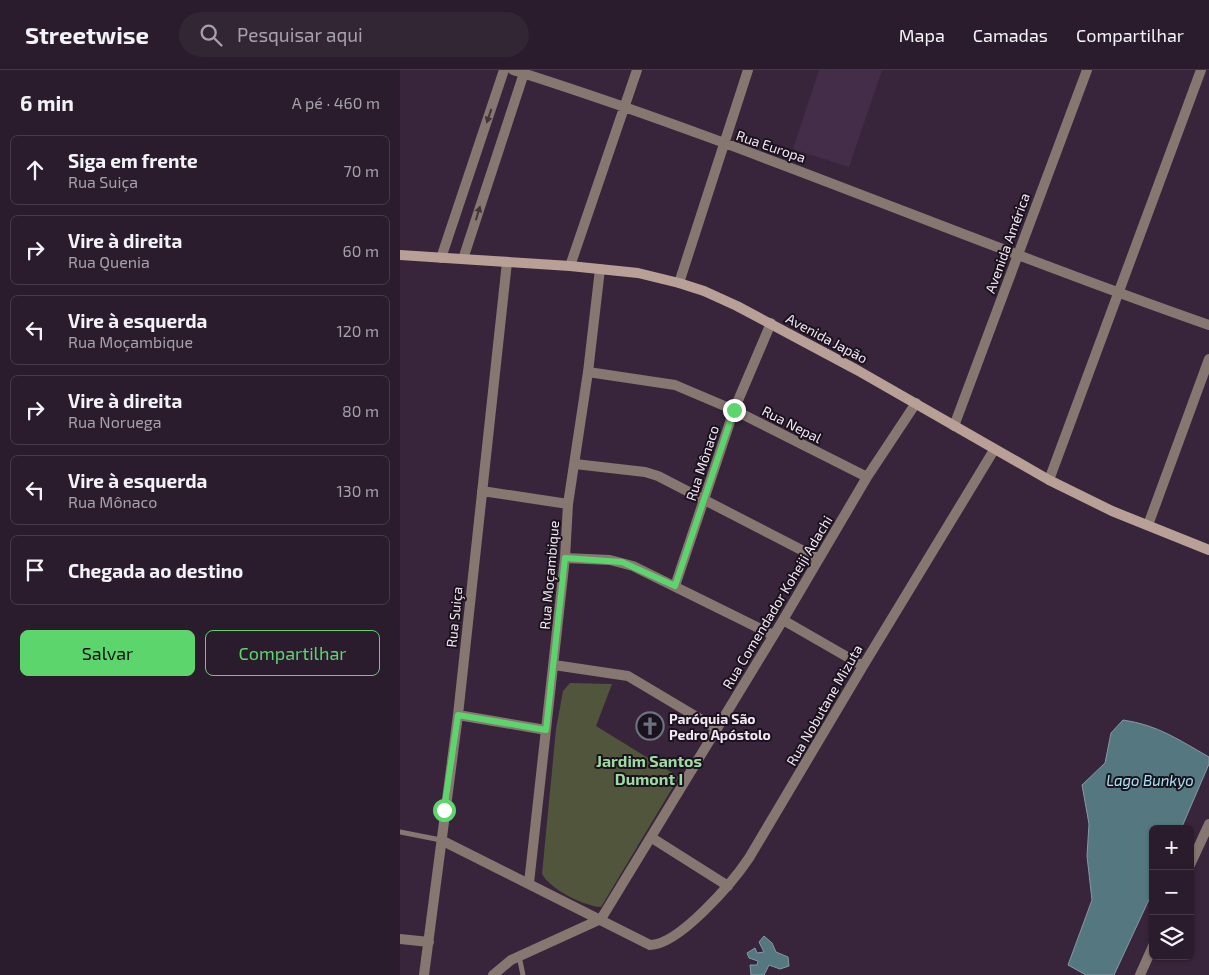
<!DOCTYPE html>
<html lang="pt">
<head>
<meta charset="utf-8">
<style>
  :root { --surface:#2a1c2c; --page:#322534; --text:#f1f3f6; --muted:#a5a1a9; --line:#463a48; --accent:#5cd56d }
  body { margin:0; font-family:"Exo 2",sans-serif; background:var(--page); color:var(--text) }
  .controls { position:absolute; right:15px; bottom:15px; display:grid; overflow:hidden; border-radius:8px; box-shadow:0 1px 4px #0004 }
  .controls button { width:45px; height:45px; display:grid; place-items:center; padding:0; border:0; border-bottom:1px solid var(--line); background:var(--surface); color:var(--text); font:25px sans-serif }
  .stop { position:absolute; width:15px; height:15px; margin:-11px; border:4px solid #5cd56d; border-radius:50%; background:#fff }
  .stop.end { background:#5cd56d; border-color:#fff; box-shadow:0 1px 5px #0008 }
  .list { margin:0; padding:0; list-style:none }
  h2 { display:flex; justify-content:space-between; align-items:center; height:65px; margin:0; padding:0 20px; font-size:21px }
  h2 small { font-size:16px; font-weight:400; color:var(--muted) }
  .list li { display:grid; grid-template-columns:32px 1fr auto; gap:15px; align-items:center; box-sizing:border-box; height:70px; margin:0 10px 10px; padding:0 10px; border:1px solid var(--line); border-radius:8px }
  .list b { display:block; font-size:19px; white-space:nowrap }
  .list p { margin:0; font-size:16px; white-space:nowrap; color:var(--muted) }
  .list em { font-size:16px; font-style:normal; color:var(--muted) }
  .actions { display:flex; gap:10px; padding:15px 20px }
  .actions a { flex:1; padding:11px 0; border:1px solid var(--accent); border-radius:8px; text-align:center; font-size:18px; color:var(--accent) }
  .actions .main { background:var(--accent); color:#111 }
  .icon { flex:none; width:28px; height:28px; fill:none; stroke:currentColor; stroke-width:2; stroke-linecap:round; stroke-linejoin:round }
  .map { position:relative; flex:none; width:809px; height:905px; overflow:hidden }
  header { display:flex; align-items:center; gap:30px; box-sizing:border-box; height:70px; padding:0 25px; background:var(--surface); border-bottom:1px solid var(--line) }
  header strong { font-size:24px }
  nav { display:flex; gap:28px; margin-inline-start:auto; font-size:18px }
  .search { width:350px; height:45px; background:var(--page); display:flex; align-items:center; gap:12px; box-sizing:border-box; padding:0 18px; border-radius:28px; color:var(--muted); font-size:19px }
  main { display:flex }
  aside { flex:1; background:var(--surface) }
  .map>svg:first-child { display:block }
  .built { fill:#442d49 }
  .green { fill:#50553b }
  .water { fill:#557880; stroke:#8499a3 }
  .lines { fill:none; stroke-linecap:round; stroke-linejoin:round }
  .service { stroke:#867771; stroke-width:5 }
  .minor { stroke:#867771; stroke-width:10 }
  .secondary { stroke:#b8a097; stroke-width:10 }
  .oneway { fill:#40353a }
  .route { stroke:#5cd56d; stroke-width:6 }
  .labels { text-anchor:middle; dominant-baseline:central; stroke-width:4; stroke-linejoin:round; paint-order:stroke }
  .street-label { font-size:14px; fill:#f3e7f5; stroke:#1a121c }
  .poi-label { font-size:14px; font-weight:bold; fill:#f3e7f5; stroke:#1a121c; text-anchor:start }
  .water-label { font-size:15px; font-style:italic; fill:#a2e6f6; stroke:#1a121c }
  .quarter-label { font-size:16px; font-weight:bold; fill:#9edba2; stroke:#1a121c }
</style>
</head>
<body>
<header>
<strong>Streetwise</strong>
<div class="search"><svg class="icon" aria-label="search" viewBox="0 0 24 24"><circle cx="10" cy="10" r="6"/><path d="M15 15l6 6"/></svg>Pesquisar aqui</div>
<nav><a>Mapa</a><a>Camadas</a><a>Compartilhar</a></nav>
</header>
<main>
<aside>
<h2>6 min<small>A pé · 460 m</small></h2>
<ul class="list">
<li><svg class="icon" aria-label="ahead" viewBox="0 0 24 24"><path d="M12 20V5M6 11l6-6 6 6"/></svg><div><b>Siga em frente</b><p>Rua Suiça</p></div><em>70 m</em></li>
<li><svg class="icon" aria-label="right" viewBox="0 0 24 24"><path d="M7 20v-9h11M14 6l5 5-5 5"/></svg><div><b>Vire à direita</b><p>Rua Quenia</p></div><em>60 m</em></li>
<li><svg class="icon" aria-label="left" viewBox="0 0 24 24"><path d="M17 20v-9H6M10 6l-5 5 5 5"/></svg><div><b>Vire à esquerda</b><p>Rua Moçambique</p></div><em>120 m</em></li>
<li><svg class="icon" aria-label="right" viewBox="0 0 24 24"><path d="M7 20v-9h11M14 6l5 5-5 5"/></svg><div><b>Vire à direita</b><p>Rua Noruega</p></div><em>80 m</em></li>
<li><svg class="icon" aria-label="left" viewBox="0 0 24 24"><path d="M17 20v-9H6M10 6l-5 5 5 5"/></svg><div><b>Vire à esquerda</b><p>Rua Mônaco</p></div><em>130 m</em></li>
<li><svg class="icon" aria-label="arrive" viewBox="0 0 24 24"><path d="M6 21V4h12l-3 4 3 4H6"/></svg><div><b>Chegada ao destino</b></div></li>
</ul>
<div class="actions"><a class="main">Salvar</a><a>Compartilhar</a></div>
</aside>
<div class="map">
<svg width="809" height="905" viewBox="0 0 809 905">
  <rect width="100%" height="100%" fill="#38253b"/>
  <path class="built" d="M419,0H482L449,97L393,79Z"/>
  <path class="green" d="M170,613L212,614L196,656L279,707L201,837C183,836 150,819 142,804L156,659L163,621Z"/>
  <path class="water" d="M723,650C758,655 779,670 809,687V694L781,759H753V821L714,905H686L668,895L692,830L687,786L689,754L682,715L705,693L711,663Z
    M364,866L372,873L376,882L388,887L389,896L380,899L369,895L364,905H351L350,895H357L358,891L349,888L347,883L355,878L357,883L364,882L359,872Z"/>
  <g class="lines">
    <path class="service" d="M0,762L41,770
      M119,886L123,905"/>
    <path class="minor" d="M113,0C348,74 575,174 809,255
      M41,188L104,0
      M63,189L125,0
      M170,196L237,0
      M279,213L348,0
      M188,302L275,315L334,340L467,407
      M554,356L687,0
      M175,394L245,402L258,406L419,489
      M649,410L801,0
      M82,421L168,434
      M748,455L809,289
      M165,488L210,490L233,496L373,565
      M275,516L334,340L371,253
      M383,550L463,596
      M154,595L228,606L317,659
      M58,645L146,660
      M252,768L328,816
      M41,770L250,875C279,875 333,812 349,788L463,596L594,380
      M790,795L809,754
      M129,813L165,488L168,434L188,302L200,199
      M201,849L383,550L467,407L516,333
      M0,869L29,872
      M24,905L58,645L107,192
      M93,905L111,890L201,849
      M740,905L753,876"/>
    <path class="secondary" d="M0,185L170,196L238,203L279,213L304,221L337,236L457,300L649,410L712,441L809,480"/>
  </g>
  <defs><path id="oneway-solid" d="M-6-.8H1V-3.2L6.5 0L1 3.2V.8H-6Z" transform="scale(1.25)"/></defs>
  <g class="oneway">
    <use href="#oneway-solid" transform="translate(89 46) rotate(109)"/>
    <use href="#oneway-solid" transform="translate(78 143) rotate(-73)"/>
  </g>
  <g class="lines">
    <path class="route" d="M44,740L58,645L146,660L165,488L222,492L275,516L334,340"/>
  </g>
  <defs>
    <g id="church-ring" transform="scale(1.4375)"><circle r="9.5" fill="#1a121c" stroke="#6b7280" stroke-width="1.5"/><path d="M-1.2-6h2.4v3.5h3.3v2.4h-3.3V6h-2.4V-.1h-3.3v-2.4h3.3Z" fill="#6b7280"/></g>
  </defs>
  <g fill-rule="evenodd">
    <use href="#church-ring" x="250" y="656"/>
  </g>
  <g class="labels">
    <g class="street-label">
      <text transform="translate(371 76) rotate(19)">Rua Europa</text>
      <text transform="translate(607 173) rotate(-70)">Avenida América</text>
      <text transform="translate(427 268) rotate(28)">Avenida Japão</text>
      <text transform="translate(392 354) rotate(27)">Rua Nepal</text>
      <text transform="translate(302 393) rotate(-72)">Rua Mônaco</text>
      <text transform="translate(149 505) rotate(-85)">Rua Moçambique</text>
      <text transform="translate(377 532) rotate(-59)">Rua Comendador Koheiji Adachi</text>
      <text transform="translate(54 547) rotate(-84)">Rua Suiça</text>
      <text transform="translate(424 635) rotate(-60)">Rua Nobutane Mizuta</text>
    </g>
    <g class="poi-label">
      <text x="269" y="648">Paróquia São<tspan x="269" dy="16">Pedro Apóstolo</tspan></text>
    </g>
    <g class="water-label">
      <text x="750" y="710">Lago Bunkyo</text>
    </g>
    <g class="quarter-label">
      <text x="249" y="690">Jardim Santos<tspan x="249" dy="18">Dumont I</tspan></text>
    </g>
  </g>
</svg>
<div class="controls">
<button>+</button>
<button>−</button>
<button><svg class="icon" aria-label="layers" viewBox="0 0 24 24"><path d="M12 4l9 5-9 5-9-5zM3 14l9 5 9-5"/></svg></button>
</div>
<div class="stop" style="left:44px;top:740px"></div>
<div class="stop end" style="left:334px;top:340px"></div>
</div>
</main>
</body>
</html>
